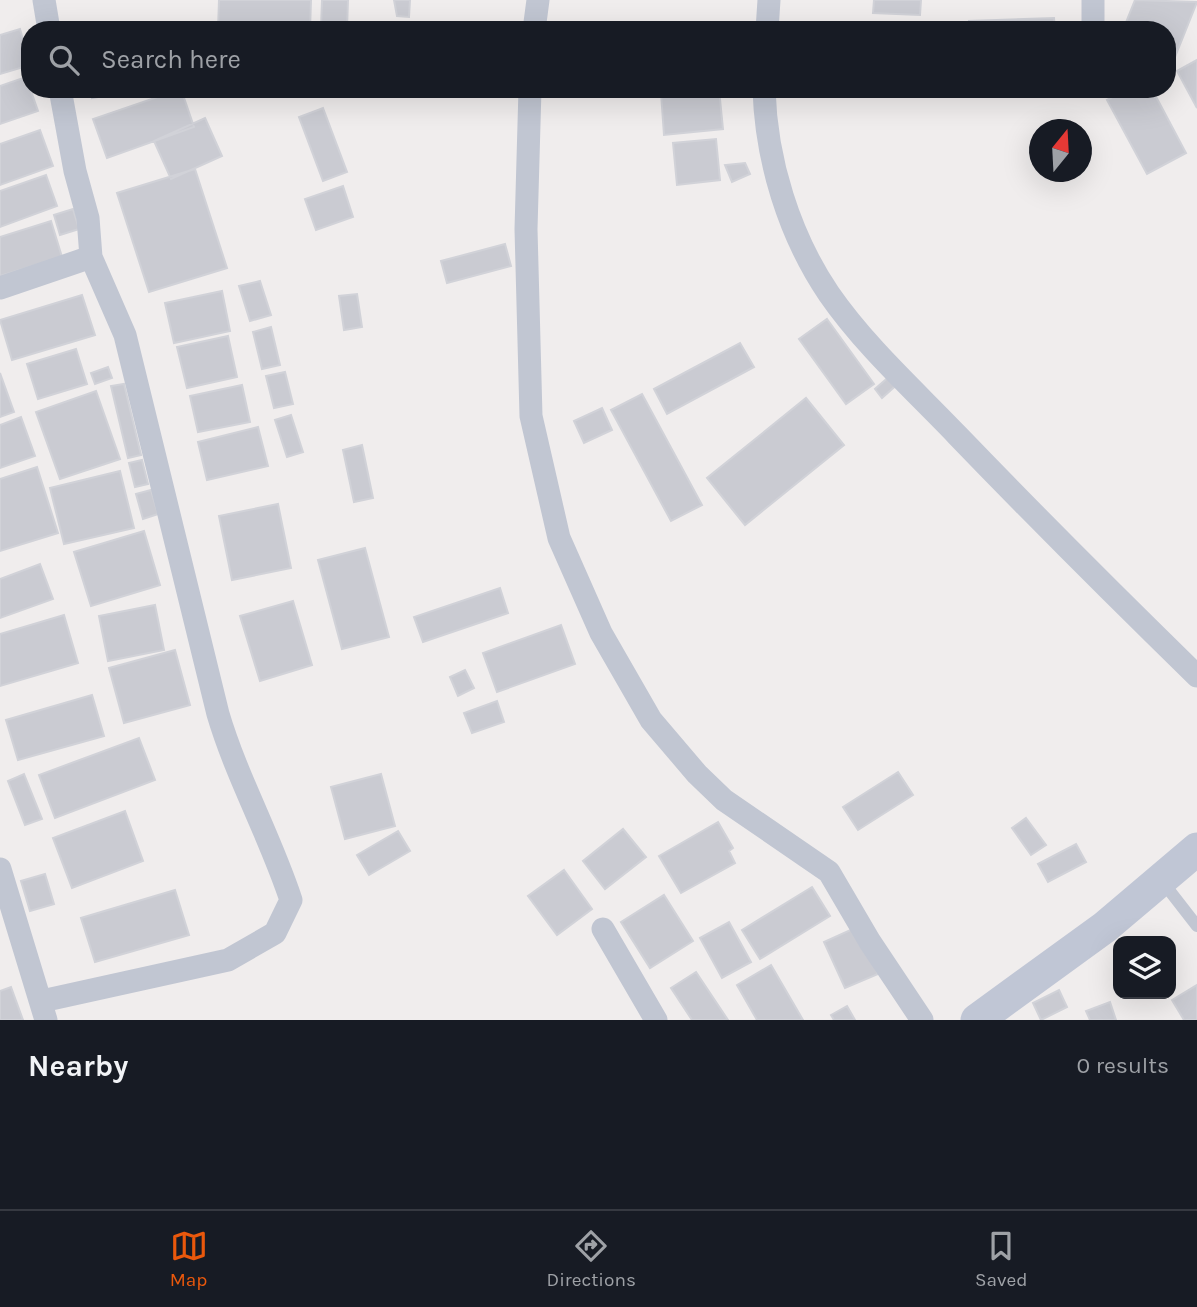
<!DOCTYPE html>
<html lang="en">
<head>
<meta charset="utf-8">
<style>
  :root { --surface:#171b24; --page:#20242c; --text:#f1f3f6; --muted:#9ea1a6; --line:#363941; --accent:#ea580c }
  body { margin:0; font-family:Karla,sans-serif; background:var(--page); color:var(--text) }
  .controls { position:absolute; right:21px; bottom:21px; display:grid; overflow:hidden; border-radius:14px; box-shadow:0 7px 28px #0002 }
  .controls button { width:63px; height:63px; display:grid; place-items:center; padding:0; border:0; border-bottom:2px solid var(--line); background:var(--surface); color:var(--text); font:35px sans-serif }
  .compass { position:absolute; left:1029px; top:119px; width:63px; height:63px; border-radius:50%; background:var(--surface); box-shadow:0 7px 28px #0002; rotate:18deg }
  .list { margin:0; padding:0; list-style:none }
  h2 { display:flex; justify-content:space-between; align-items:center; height:91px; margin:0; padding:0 28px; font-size:30px }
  h2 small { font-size:23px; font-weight:400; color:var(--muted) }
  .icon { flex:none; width:38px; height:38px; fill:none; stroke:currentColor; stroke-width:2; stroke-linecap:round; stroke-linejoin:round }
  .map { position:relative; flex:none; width:1197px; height:1020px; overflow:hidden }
  .search { position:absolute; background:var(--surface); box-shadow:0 7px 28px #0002; left:21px; right:21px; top:21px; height:77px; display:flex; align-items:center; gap:18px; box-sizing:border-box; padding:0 24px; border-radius:28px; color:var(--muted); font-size:26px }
  .sheet { height:189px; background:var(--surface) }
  nav { display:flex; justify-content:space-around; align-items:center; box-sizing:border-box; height:98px; border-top:2px solid var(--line); background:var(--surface); font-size:19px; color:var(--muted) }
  nav a { display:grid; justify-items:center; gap:4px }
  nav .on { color:var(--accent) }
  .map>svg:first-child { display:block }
  .building { fill:#cacbd2; stroke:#d1d2d8; stroke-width:2 }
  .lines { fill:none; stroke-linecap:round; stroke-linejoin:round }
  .lane { stroke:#c1c6d2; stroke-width:12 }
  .street { stroke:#c1c6d2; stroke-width:23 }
  .secondary { stroke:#c0c6d5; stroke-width:33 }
</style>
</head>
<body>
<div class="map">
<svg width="1197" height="1020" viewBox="0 0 1197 1020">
  <rect width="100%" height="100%" fill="#f0eded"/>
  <path class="building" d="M219,0H311L310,30H218Z
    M322,0H348L347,29L321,28Z
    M394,0H410L409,17L397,16Z
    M874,0H921L920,15L873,13Z
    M1135,0L1197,2L1169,72L1167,30H1123Z
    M1054,18L1055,30H970L969,21Z
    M20,29L30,65L0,74V35Z
    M1197,60V108L1177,71Z
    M26,77L38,111L0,124V86Z
    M91,89H144L92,98Z
    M181,89L194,127L107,158L93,119Z
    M719,89L723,129L664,135L661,93Z
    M1127,89H1152L1186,153L1147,174L1107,100Z
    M323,108L347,172L323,181L299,117Z
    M205,118L222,156L171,179L154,141Z
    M40,130L53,166L0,185V144Z
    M716,139L720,180L677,185L673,143Z
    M745,163L750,174L732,182L725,165Z
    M195,169L227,268L149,292L117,193Z
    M46,175L57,206L0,227V191Z
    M343,186L353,217L316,230L305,199Z
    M73,209L79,229L60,235L54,215Z
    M51,221L62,257L0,276V237Z
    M505,244L511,266L447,283L441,261Z
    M260,281L271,315L250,321L239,286Z
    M222,291L230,331L174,343L165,303Z
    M357,294L362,327L344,330L339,296Z
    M82,295L95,335L12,360L0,320Z
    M827,319L874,384L846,404L799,339Z
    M271,327L280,365L262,369L253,332Z
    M228,336L237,377L187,388L177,347Z
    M740,343L754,367L667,414L654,389Z
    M76,349L87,384L38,399L27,364Z
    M108,367L112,378L95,384L91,373Z
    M285,372L293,404L274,408L266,376Z
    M0,373L14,412L0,417Z
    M892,374L900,382L882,398L875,389Z
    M124,384L141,455L128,458L111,386Z
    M242,385L250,422L198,432L190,396Z
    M96,391L120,459L60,479L36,412Z
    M642,394L702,505L671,521L611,410Z
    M806,398L844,445L745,525L707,478Z
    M602,408L612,430L584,443L574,421Z
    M291,415L303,452L287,457L275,420Z
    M21,417L35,456L0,468V425Z
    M258,427L268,466L207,480L198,442Z
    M362,445L373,498L354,502L343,450Z
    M142,460L148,484L135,487L129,463Z
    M37,467L58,533L0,551V479Z
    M120,471L134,528L64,544L50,488Z
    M151,490L158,514L143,519L136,494Z
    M278,504L291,568L232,580L219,516Z
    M144,531L160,585L91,606L74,552Z
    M365,548L389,637L342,649L318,560Z
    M40,564L53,599L0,618V579Z
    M500,588L508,613L423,642L414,617Z
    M293,601L312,665L260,681L240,616Z
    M155,605L164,650L108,661L99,616Z
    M64,615L78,663L0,686V634Z
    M561,625L575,664L497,692L483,653Z
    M175,650L190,705L124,723L109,668Z
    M465,670L474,688L458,696L450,677Z
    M92,695L104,736L18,760L6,720Z
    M497,701L504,722L472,733L464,713Z
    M139,738L155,780L55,818L39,775Z
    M898,772L913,795L858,830L843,807Z
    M24,774L42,819L25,825L8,781Z
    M381,774L395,826L345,839L331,787Z
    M125,811L143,861L72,888L53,838Z
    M1026,818L1046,845L1031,855L1012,828Z
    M718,822L733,848L729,851L735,863L681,893L659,856Z
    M623,829L646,857L605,889L583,861Z
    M398,831L410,851L369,875L357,855Z
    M1076,844L1086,862L1048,882L1038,864Z
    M564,870L592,909L557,935L528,896Z
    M45,874L54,904L30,911L21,881Z
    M812,887L830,916L760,959L742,930Z
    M175,890L189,935L95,962L81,918Z
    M664,895L693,941L650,968L621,922Z
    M729,922L751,962L722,978L700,938Z
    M857,927L878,974L845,988L824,942Z
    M771,965L803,1020H757L737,985Z
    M696,972L728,1020H692L671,988Z
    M1197,985V1020H1184L1172,1000Z
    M11,987L23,1020H0V991Z
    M1059,990L1067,1007L1041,1020L1033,1003Z
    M1110,1002L1116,1020H1090L1086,1011Z
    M847,1006L855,1020H834L831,1015Z"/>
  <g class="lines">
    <path class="lane" d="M1162,881L1197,926"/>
    <path class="street" d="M44,0L49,30
      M1093,0V30
      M534,30L538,0
      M767,30L769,0
      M530,89L526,229L531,416L559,538L601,633L651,720L697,774L724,800L829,872L870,942L922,1020
      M764,89C766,160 789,235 829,294C865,346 914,390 957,435C1036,517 1116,597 1197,676
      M0,288L91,257
      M0,869L46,1020
      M603,929L656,1020
      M42,1001L228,960L275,933L291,900C270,836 237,778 218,714L125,335L91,257L88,218L75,171L60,89"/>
    <path class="secondary" d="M977,1020L1105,927L1197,849"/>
  </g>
</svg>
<div class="controls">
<button><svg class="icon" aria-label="layers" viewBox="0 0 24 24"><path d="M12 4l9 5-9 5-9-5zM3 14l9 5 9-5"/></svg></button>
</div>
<svg class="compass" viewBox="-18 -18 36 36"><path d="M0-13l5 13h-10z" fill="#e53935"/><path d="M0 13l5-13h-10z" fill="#9ea1a6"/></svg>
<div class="search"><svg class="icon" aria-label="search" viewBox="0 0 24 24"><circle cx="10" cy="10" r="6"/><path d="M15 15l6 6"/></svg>Search here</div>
</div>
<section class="sheet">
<h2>Nearby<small>0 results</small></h2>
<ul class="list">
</ul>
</section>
<nav>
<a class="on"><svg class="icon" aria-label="map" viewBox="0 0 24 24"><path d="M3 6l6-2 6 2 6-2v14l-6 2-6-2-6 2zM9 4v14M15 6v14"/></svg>Map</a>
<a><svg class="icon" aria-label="directions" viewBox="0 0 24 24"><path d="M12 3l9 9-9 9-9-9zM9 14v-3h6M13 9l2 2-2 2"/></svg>Directions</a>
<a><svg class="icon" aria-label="saved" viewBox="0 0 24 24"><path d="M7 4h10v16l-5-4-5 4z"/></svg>Saved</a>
</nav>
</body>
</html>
